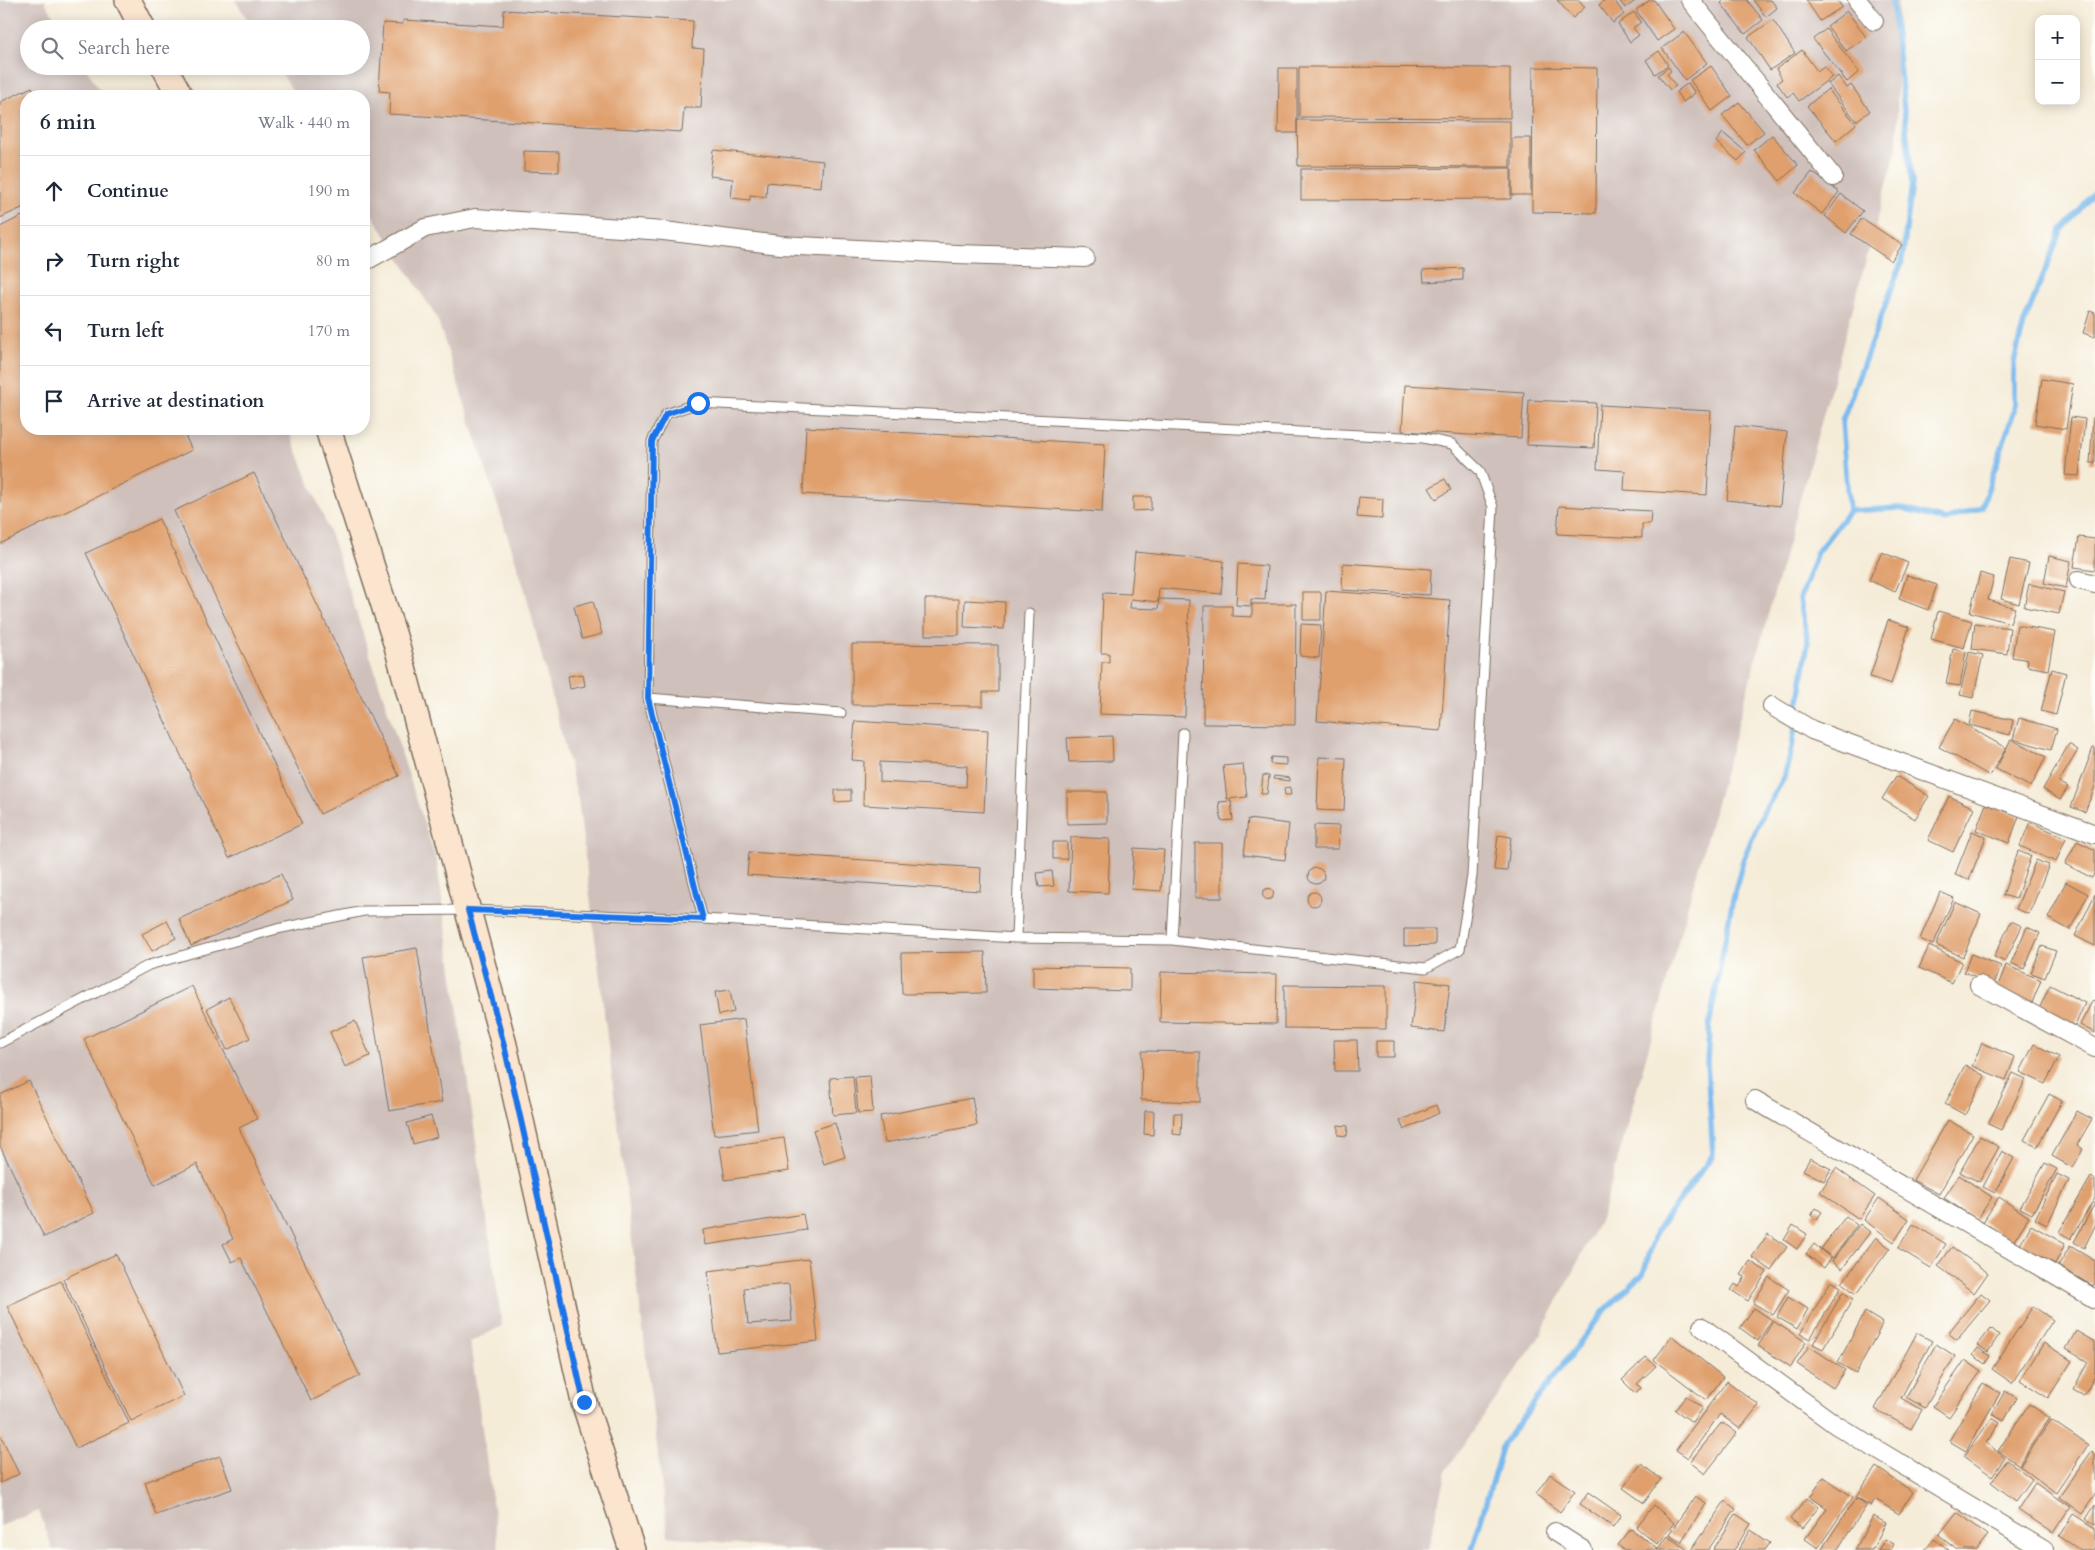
<!DOCTYPE html>
<html lang="en">
<head>
<meta charset="utf-8">
<style>
  :root { --surface:#fff; --page:#f2f2f3; --text:#1f2937; --muted:#747a83; --line:#e0e1e3 }
  body { margin:0; font-family:Cardo,serif; background:var(--page); color:var(--text) }
  .controls { position:absolute; right:15px; top:15px; display:grid; overflow:hidden; border-radius:10px; box-shadow:0 2px 12px #0003 }
  .controls button { width:45px; height:45px; display:grid; place-items:center; padding:0; border:0; border-bottom:1px solid var(--line); background:var(--surface); color:var(--text); font:25px sans-serif }
  .stop { position:absolute; width:15px; height:15px; margin:-11px; border:4px solid #1a73e8; border-radius:50%; background:#fff }
  .stop.end { background:#1a73e8; border-color:#fff; box-shadow:0 1px 5px #0008 }
  .list { margin:0; padding:0; list-style:none }
  h2 { display:flex; justify-content:space-between; align-items:center; height:65px; margin:0; padding:0 20px; font-size:21px }
  h2 small { font-size:16px; font-weight:400; color:var(--muted) }
  .list li { display:grid; grid-template-columns:32px 1fr auto; gap:15px; align-items:center; box-sizing:border-box; height:70px; padding:0 20px; border-top:1px solid var(--line) }
  .list b { display:block; font-size:19px; white-space:nowrap }
  .list em { font-size:16px; font-style:normal; color:var(--muted) }
  .icon { flex:none; width:28px; height:28px; fill:none; stroke:currentColor; stroke-width:2; stroke-linecap:round; stroke-linejoin:round }
  .map { position:relative; flex:none; width:2095px; height:1550px; overflow:hidden }
  .search { position:absolute; background:var(--surface); box-shadow:0 2px 12px #0003; left:20px; top:20px; width:350px; height:55px; display:flex; align-items:center; gap:12px; box-sizing:border-box; padding:0 18px; border-radius:28px; color:var(--muted); font-size:19px }
  .panel { position:absolute; background:var(--surface); box-shadow:0 2px 12px #0003; left:20px; top:90px; width:350px; height:345px; border-radius:20px }
  .map>svg:first-child { display:block }
  .industrial { fill:#cfc0bb }
  .lines { fill:none; stroke-linecap:round; stroke-linejoin:round }
  .stream { stroke:#7abaee; stroke-width:5.5 }
  .building { fill:#e0a06e; fill-rule:evenodd }
  .lane-casing { stroke:#7c6e5f; stroke-width:11 }
  .street-casing { stroke:#7c6e5f; stroke-width:20 }
  .secondary-casing { stroke:#7c6e5f; stroke-width:28 }
  .lane { stroke:#fff; stroke-width:9 }
  .street { stroke:#fff; stroke-width:18 }
  .secondary { stroke:#fce5cf; stroke-width:25 }
  .route { stroke:#1a73e8; stroke-width:6 }
</style>
</head>
<body>
<div class="map">
<svg width="2095" height="1550" viewBox="0 0 2095 1550">
  <rect width="100%" height="100%" fill="#fdfcf7"/>
  <filter id="ink" filterUnits="userSpaceOnUse"><feTurbulence type="fractalNoise" baseFrequency=".02" numOctaves="2"/><feDisplacementMap in="SourceGraphic" scale="10" xChannelSelector="R" yChannelSelector="G"/><feConvolveMatrix kernelMatrix="1 2 1 2 8 2 1 2 1" color-interpolation-filters="sRGB"/></filter>
  <filter id="wash" filterUnits="userSpaceOnUse"><feTurbulence type="fractalNoise" baseFrequency=".0096" numOctaves="4" result="noise"/><feDisplacementMap in="SourceGraphic" scale="20" xChannelSelector="R" yChannelSelector="G"/><feGaussianBlur stdDeviation="1.12" result="paint"/><feColorMatrix in="noise" values="0 0 0 0 0 0 0 0 0 0 0 0 0 0 0 0 0 1.4 0 .05"/><feComposite in="paint" operator="in"/></filter>
  <g filter="url(#wash)">
    <rect width="100%" height="100%" fill="#f5ecd8"/>
    <path class="industrial" d="M0,0H44L62,29H29V66H85L103,96H26V429H288L333,541L437,863L502,1326L470,1342L499,1550H53L39,1511L0,1526Z
      M235,0H1898L1897,148L1603,1213L1537,1341L1446,1470L1428,1550H789L668,1536L578,799L525,590L437,318L364,202V96H296L277,66H361V29H254Z"/>
    <g class="lines">
      <path class="stream" d="M1849,511L1842,421L1902,261L1912,183L1892,0
        M1472,1550L1503,1444L1603,1312L1643,1274L1656,1232L1713,1155L1707,1062L1710,1021L1732,903L1743,860L1762,815L1784,778L1792,747L1808,642L1800,599L1817,552L1849,511L1899,508L1945,520L1982,507L2014,411V362L2024,323L2061,231L2095,192"/>
    </g>
    <g id="blocks">
      <path class="building" d="M1557,0H1579L1585,7L1573,18Z
        M1605,0H1614L1624,14L1613,23L1599,5Z
        M1619,0H1637L1625,8Z
        M1650,0H1654L1674,29L1657,41L1636,10Z
        M1724,0H1747L1763,20L1745,34L1721,3Z
        M1753,0H1771L1777,8L1766,17Z
        M1806,0H1837L1842,7L1820,21Z
        M504,10L693,21L692,48L704,49L701,108H684L682,132L389,114L390,92L379,91L383,23L403,24V20L503,26Z
        M1847,11L1866,37L1846,51L1827,26Z
        M1634,12L1641,22L1633,28L1639,35L1630,42L1618,24Z
        M1773,20L1795,53L1770,70L1748,37Z
        M1826,29L1859,72L1847,82L1813,39Z
        M1684,32L1707,63L1685,80L1662,48Z
        M1802,50L1817,71L1824,66L1832,77L1799,101L1793,93L1787,97L1777,83L1782,79L1776,69Z
        M1659,51L1668,65L1655,74L1646,60Z
        M1711,66L1732,96L1712,111L1690,80Z
        M1299,67L1510,68V118L1299,117Z
        M1533,67L1597,68L1596,213L1532,212Z
        M1668,67L1671,71L1667,74L1676,86L1670,90L1658,75Z
        M1279,68H1297V133H1278Z
        M1838,76L1847,88L1851,85L1870,111L1856,121L1828,84Z
        M1688,83L1695,93L1683,102L1676,92Z
        M32,87L36,96H26V206L0,218V102Z
        M1828,89L1856,124L1836,141L1807,106Z
        M1739,102L1764,132L1747,145L1722,115Z
        M1297,120L1510,121V167L1298,166Z
        M1723,133L1746,152L1738,161L1716,142Z
        M1772,135L1798,165L1780,181L1754,150Z
        M1512,138H1531V195H1512Z
        M713,150L823,161L821,187L767,182L766,197L750,195V200L731,198L733,179L710,176Z
        M524,151L559,152V172L524,171Z
        M1511,168V199L1301,200V169Z
        M1812,172L1839,192L1822,214L1795,193Z
        M1841,194L1863,211L1846,233L1825,216Z
        M26,214V429H182L192,450L0,544V227Z
        M1862,218L1902,245L1891,261L1851,234Z
        M1463,268V280L1424,282L1423,270Z
        M2090,311L2095,313V337L2083,333Z
        M2042,379L2073,384L2066,429L2035,424Z
        M1405,385L1524,392L1521,438L1402,431Z
        M1529,400L1596,403L1594,448L1527,445Z
        M1600,405L1711,411L1707,495L1624,490L1625,471L1597,469Z
        M2071,417L2085,419L2079,476L2065,475Z
        M2093,418H2095V463H2090Z
        M1735,426L1787,432L1780,506L1727,500Z
        M806,427L1105,444L1102,512L803,494Z
        M254,473L399,776L320,814L174,511Z
        M1445,479L1451,490L1436,499L1429,488Z
        M1133,497H1151V510L1133,511Z
        M1359,497L1383,499L1382,519L1357,517Z
        M1559,506L1651,511L1650,524H1642V538L1557,534Z
        M159,519L302,824L229,858L86,553Z
        M2079,537L2095,539V570L2074,567Z
        M1135,552L1224,561L1221,594L1159,588L1158,602L1131,599L1130,608L1158,609L1159,599L1189,600L1185,717L1100,714L1102,662H1109V653H1101L1103,593L1131,594Z
        M1882,552L1908,563L1895,592L1869,580Z
        M2049,556L2071,561L2066,588L2044,583Z
        M2010,559L2029,563L2019,604L2001,599Z
        M1343,563L1431,569L1430,595L1342,590Z
        M1238,564L1267,566L1265,600L1251,599V606L1236,605Z
        M1980,573L1994,577L1988,600L2015,608L2010,623L1970,612Z
        M1907,575L1937,585L1928,610L1899,599Z
        M2029,584L2064,592L2059,614L2024,607Z
        M1326,591L1450,600L1441,731L1317,721Z
        M1303,592H1321V620H1303Z
        M925,599H959V635H925Z
        M965,600L1005,602L1004,629L964,627Z
        M593,601L602,634L582,639L574,606Z
        M1252,604H1296L1295,725L1203,724L1204,606H1232V616L1252,617Z
        M1938,611L1972,621L1964,648L1931,639Z
        M1888,620L1909,627L1891,684L1870,677Z
        M1975,623L2010,628L2007,654L1972,649Z
        M1301,624L1321,625L1319,658L1300,656Z
        M2017,625L2055,632L2048,670L2027,666L2028,660L2012,657Z
        M852,644L998,645V692H983V706L852,705Z
        M1953,649L1966,652L1960,686L1946,684Z
        M1969,652L1983,655L1973,698L1960,695Z
        M2052,669L2066,673L2056,715L2041,711Z
        M583,674L585,686L570,689L568,676Z
        M1972,711L2013,720L2010,735L1969,725Z
        M2019,718L2057,729L2051,750L2013,739Z
        M1955,719L2006,748L1990,776L1939,747Z
        M855,721L988,730L984,812L863,805L864,761L852,760ZM880,762L967,766L966,787L880,782Z
        M1112,736L1113,761L1069,762L1067,738Z
        M2011,739L2046,757L2031,787L1996,769Z
        M2069,744L2078,750L2059,782L2068,787L2060,800L2043,789Z
        M2093,748H2095V786L2085,812L2071,807Z
        M1271,757L1286,758V765L1270,764Z
        M1319,757L1346,758L1344,811L1317,810Z
        M1243,764L1247,797L1227,799L1223,766Z
        M1263,775L1269,776L1267,794H1261Z
        M1274,776L1290,778V781L1273,779Z
        M1896,776L1929,796L1915,819L1882,799Z
        M1290,787L1291,795H1285L1284,788Z
        M835,790H851V801L835,802Z
        M1067,792H1107V823L1067,824Z
        M1949,796L1974,808L1953,852L1928,840Z
        M1231,801L1233,820L1221,821L1219,802Z
        M1986,804L2019,816L2009,843L1976,830Z
        M1248,819L1289,824L1285,860L1244,855Z
        M2030,822L2066,838L2056,862L2020,846Z
        M1314,825L1339,826L1338,849H1314Z
        M1972,831L1986,837L1969,880L1955,875Z
        M1498,835L1511,837L1507,871L1494,870Z
        M1071,837L1110,839L1108,893L1069,891Z
        M2077,841L2095,850V871L2092,878L2065,864Z
        M1053,842H1067V859H1053Z
        M1195,843H1222V898H1195Z
        M1134,848L1164,850L1161,891L1131,889Z
        M2018,851L2031,856L2016,899L2003,895Z
        M749,852L981,868L980,891L747,875Z
        M2036,860L2049,865L2029,914L2016,909Z
        M1308 876a8 8 0 1 1 16 0a8 8 0 1 1-16 0Z
        M1052,871L1054,886L1039,887L1037,873Z
        M281,874L293,900L191,946L179,919Z
        M2066,882L2088,894L2070,930L2048,918Z
        M1262.5 894a5.5 5.5 0 1 1 11 0a5.5 5.5 0 1 1-11 0Z
        M1307 899a7 7 0 1 1 14 0a7 7 0 1 1-14 0Z
        M1940,892L1954,898L1933,945L1920,939Z
        M2095,894V946L2075,936Z
        M1955,902L1981,914L1963,957L1936,945Z
        M167,921L176,938L152,951L142,934Z
        M2011,921L2022,926L2005,962L1994,957Z
        M2027,927L2040,933L2024,969L2011,963Z
        M1404,929H1435V945L1404,946Z
        M1929,946L1962,962L1952,983L1919,968Z
        M2042,946L2056,951L2045,978L2031,973Z
        M417,948L442,1102L389,1111L363,957Z
        M985,952L986,993L902,994L901,953Z
        M1971,954L2001,966L1994,984L1964,972Z
        M2006,965L2041,980L2032,1003L1997,988Z
        M1033,966L1130,968V991L1033,988Z
        M1161,972L1277,974L1276,1024L1160,1022Z
        M1417,980L1450,984L1444,1032L1411,1028Z
        M1284,985L1386,986V1029L1284,1028Z
        M2050,985L2085,1003L2075,1026L2039,1009Z
        M192,986L257,1119L239,1128L360,1376L311,1401L241,1258L232,1262L223,1244L233,1239L197,1164L155,1185L84,1039Z
        M730,990L734,1012L719,1015L715,992Z
        M229,997L250,1038L227,1050L207,1009Z
        M2093,1000L2095,1001V1033L2080,1025Z
        M744,1019L758,1130L714,1135L700,1025Z
        M355,1021L370,1056L345,1067L330,1032Z
        M1334,1040H1357L1358,1071H1335Z
        M1376,1041H1394V1057H1376Z
        M1982,1043L2015,1057L2006,1080L1972,1066Z
        M2034,1044L2059,1057L2045,1084L2020,1072Z
        M1142,1051L1200,1052V1102L1141,1100Z
        M1965,1065L1985,1076L1965,1115L1945,1104Z
        M2013,1073L2026,1079L2001,1130L1988,1124Z
        M853,1076L856,1113L833,1115L830,1078Z
        M870,1076L873,1112L858,1113L855,1077Z
        M29,1081L94,1213L44,1237L0,1146V1095Z
        M2049,1094L2062,1101L2037,1147L2024,1140Z
        M972,1098L977,1125L885,1143L880,1116Z
        M1436,1105L1439,1113L1404,1130L1400,1121Z
        M1145,1111H1154L1153,1135L1144,1134Z
        M2077,1111L2092,1119L2077,1145L2083,1149L2073,1168L2052,1156Z
        M1174,1113H1182L1181,1135L1173,1134Z
        M431,1116L437,1137L413,1144L407,1123Z
        M1948,1120L1973,1134L1939,1194L1913,1180Z
        M835,1123L845,1157L824,1164L813,1130Z
        M1338,1125L1348,1126L1347,1136L1338,1135Z
        M1980,1136L1999,1147L1979,1182L1960,1172Z
        M784,1138L789,1171L725,1180L720,1147Z
        M2002,1151L2014,1158L1995,1193L1983,1187Z
        M1810,1158L1831,1169L1824,1181L1803,1170Z
        M2045,1163L2057,1169L2032,1214L2020,1208Z
        M1836,1168L1875,1196L1859,1219L1820,1192Z
        M2057,1174L2069,1180L2047,1225L2035,1219Z
        M1959,1175L1992,1197L1977,1220L1944,1198Z
        M2091,1177L2095,1179V1198L2071,1239L2059,1232Z
        M1999,1197L2029,1217L2013,1242L1983,1222Z
        M1879,1198L1909,1219L1894,1242L1864,1220Z
        M2095,1203V1226L2084,1248L2074,1242Z
        M1816,1208L1822,1212L1816,1220L1811,1215Z
        M803,1214L806,1230L705,1245L703,1230Z
        M1846,1216L1857,1225L1833,1258L1821,1249Z
        M1860,1224L1870,1232L1842,1269L1832,1261Z
        M1913,1224L1946,1244L1931,1268L1898,1248Z
        M1793,1225L1807,1234L1797,1249L1784,1240Z
        M2031,1225L2065,1244L2055,1264L2020,1245Z
        M1768,1234L1787,1247L1771,1270L1752,1257Z
        M1876,1237L1890,1248L1856,1294L1842,1283Z
        M1814,1244L1831,1258L1824,1268L1806,1254Z
        M2070,1246L2095,1261V1283L2093,1286L2058,1266Z
        M1952,1247L1988,1273L1974,1293L1938,1266Z
        M116,1254L184,1396L131,1421L63,1279Z
        M809,1259L818,1341L717,1352L708,1271ZM789,1284L792,1321L748,1324L744,1288Z
        M1750,1261L1767,1272L1748,1301L1731,1290L1735,1284L1739,1287L1745,1277L1741,1275Z
        M1769,1277L1789,1290L1773,1315L1753,1303Z
        M61,1281L129,1423L76,1448L7,1306Z
        M1831,1281L1841,1287L1810,1339L1800,1334Z
        M1843,1292L1853,1299L1823,1349L1813,1344Z
        M1981,1293L1990,1300L1957,1340L1948,1333Z
        M1788,1297L1808,1309L1797,1329L1777,1317Z
        M2033,1306L2053,1320L2012,1383L1992,1369Z
        M1754,1308L1772,1320L1758,1341L1740,1328Z
        M1865,1312L1883,1323L1856,1373L1838,1363Z
        M1773,1321L1806,1342L1791,1367L1758,1346Z
        M1991,1328L1999,1335L1988,1352L1978,1345Z
        M2076,1331L2095,1342V1376L2084,1396L2073,1390L2088,1362L2066,1349Z
        M1917,1333L1932,1341L1901,1398L1922,1410L1911,1429L1875,1409Z
        M1672,1336L1723,1377L1706,1400L1654,1360Z
        M2044,1343L2072,1361L2048,1398L2020,1380Z
        M1936,1344L1955,1356L1925,1408L1906,1397Z
        M1809,1346L1845,1370L1833,1388L1797,1364Z
        M1978,1348L1990,1356L1985,1364L1973,1355Z
        M1646,1357L1656,1366L1637,1384L1641,1388L1635,1393L1622,1380Z
        M1965,1360L1981,1371L1949,1417L1933,1406Z
        M1727,1381L1759,1405L1740,1429L1720,1414L1688,1458L1676,1450Z
        M1983,1383L2000,1393L1966,1451L1949,1441Z
        M2005,1391L2017,1398L2004,1421L1992,1414Z
        M1686,1396L1702,1408L1692,1422L1675,1410Z
        M2029,1404L2050,1418L2019,1465L1998,1451Z
        M1992,1418L2000,1423L1986,1443L2005,1458L1992,1476L1964,1456Z
        M2051,1420L2088,1445L2056,1493L2020,1466Z
        M1722,1422L1737,1433L1705,1474L1690,1462Z
        M0,1434L19,1474L0,1483Z
        M2092,1451L2095,1454V1495L2082,1514L2059,1497Z
        M220,1456L232,1489L156,1515L145,1482Z
        M2007,1460L2032,1479L2016,1501L1991,1482Z
        M1641,1464L1661,1479L1644,1503L1623,1488Z
        M1876,1467L1913,1492L1899,1514L1875,1499L1871,1506L1856,1497Z
        M1550,1474L1575,1491L1560,1512L1536,1494Z
        M1824,1477L1853,1497L1818,1548L1805,1539L1827,1508L1810,1497Z
        M2035,1483L2070,1507L2053,1533L2018,1509Z
        M1588,1492L1621,1515L1613,1527L1580,1504Z
        M1695,1496L1706,1503L1681,1542L1669,1534Z
        M1807,1498L1819,1507L1802,1528L1790,1519Z
        M1856,1498L1867,1505L1837,1550H1821Z
        M1725,1501L1736,1509L1708,1550H1691Z
        M1654,1505L1674,1523L1657,1544L1636,1527Z
        M2095,1505V1524L2086,1519Z
        M1957,1512L1988,1535L1976,1550H1958L1939,1535Z
        M1736,1514L1751,1524L1734,1550H1713Z
        M2073,1514L2095,1528V1546L2093,1550H2080L2059,1536Z
        M1873,1516L1886,1523L1872,1550H1855Z
        M1631,1529L1657,1548L1655,1550H1624L1618,1545Z
        M1751,1530L1770,1543L1765,1550H1738Z
        M1667,1536L1688,1550H1657Z
        M1885,1539L1894,1544L1891,1550H1878Z
        M1934,1539L1949,1550H1925Z"/>
    </g>
  </g>
  <g filter="url(#ink)">
    <use href="#blocks" fill-opacity="0" stroke="#7c6e5f" stroke-width="1"/>
    <g class="lines">
      <g class="lane-casing">
        <path id="lane" d="M648,698L841,713
          M1016,938L1029,613
          M1172,940L1183,733
          M0,1043L149,965L277,929L364,911L468,910L703,919L1016,938L1172,940L1426,968L1460,949L1472,876L1493,507L1480,471L1452,444L1423,438L698,403L666,414L652,441L648,698L703,919"/>
      </g>
      <g class="street-casing">
        <path id="street" d="M1690,0L1833,177
          M1857,0L1874,21
          M364,262L425,228L475,218L664,231L780,245L956,254L1085,258
          M2079,580L2095,584
          M1772,706L1812,730L2095,834
          M1979,985L2095,1048
          M1755,1100L2095,1299
          M1702,1327L1836,1425L2044,1550
          M1555,1532L1583,1550"/>
      </g>
      <g class="secondary-casing">
        <path id="secondary" d="M128,0L143,29
          M164,66L180,96
          M328,429L397,646L504,1045L584,1402L632,1550"/>
      </g>
      <use href="#lane" class="lane"/>
      <use href="#street" class="street"/>
      <use href="#secondary" class="secondary"/>
    </g>
  </g>
  <g class="lines" filter="url(#ink)">
    <path class="route" d="M584,1402L504,1045L468,910L703,919L648,698L652,441L666,414L698,403"/>
  </g>
</svg>
<div class="controls">
<button>+</button>
<button>−</button>
</div>
<div class="stop" style="left:698px;top:403px"></div>
<div class="stop end" style="left:584px;top:1402px"></div>
<div class="search"><svg class="icon" aria-label="search" viewBox="0 0 24 24"><circle cx="10" cy="10" r="6"/><path d="M15 15l6 6"/></svg>Search here</div>
<section class="panel">
<h2>6 min<small>Walk · 440 m</small></h2>
<ul class="list">
<li><svg class="icon" aria-label="ahead" viewBox="0 0 24 24"><path d="M12 20V5M6 11l6-6 6 6"/></svg><div><b>Continue</b></div><em>190 m</em></li>
<li><svg class="icon" aria-label="right" viewBox="0 0 24 24"><path d="M7 20v-9h11M14 6l5 5-5 5"/></svg><div><b>Turn right</b></div><em>80 m</em></li>
<li><svg class="icon" aria-label="left" viewBox="0 0 24 24"><path d="M17 20v-9H6M10 6l-5 5 5 5"/></svg><div><b>Turn left</b></div><em>170 m</em></li>
<li><svg class="icon" aria-label="arrive" viewBox="0 0 24 24"><path d="M6 21V4h12l-3 4 3 4H6"/></svg><div><b>Arrive at destination</b></div></li>
</ul>
</section>
</div>
</body>
</html>
